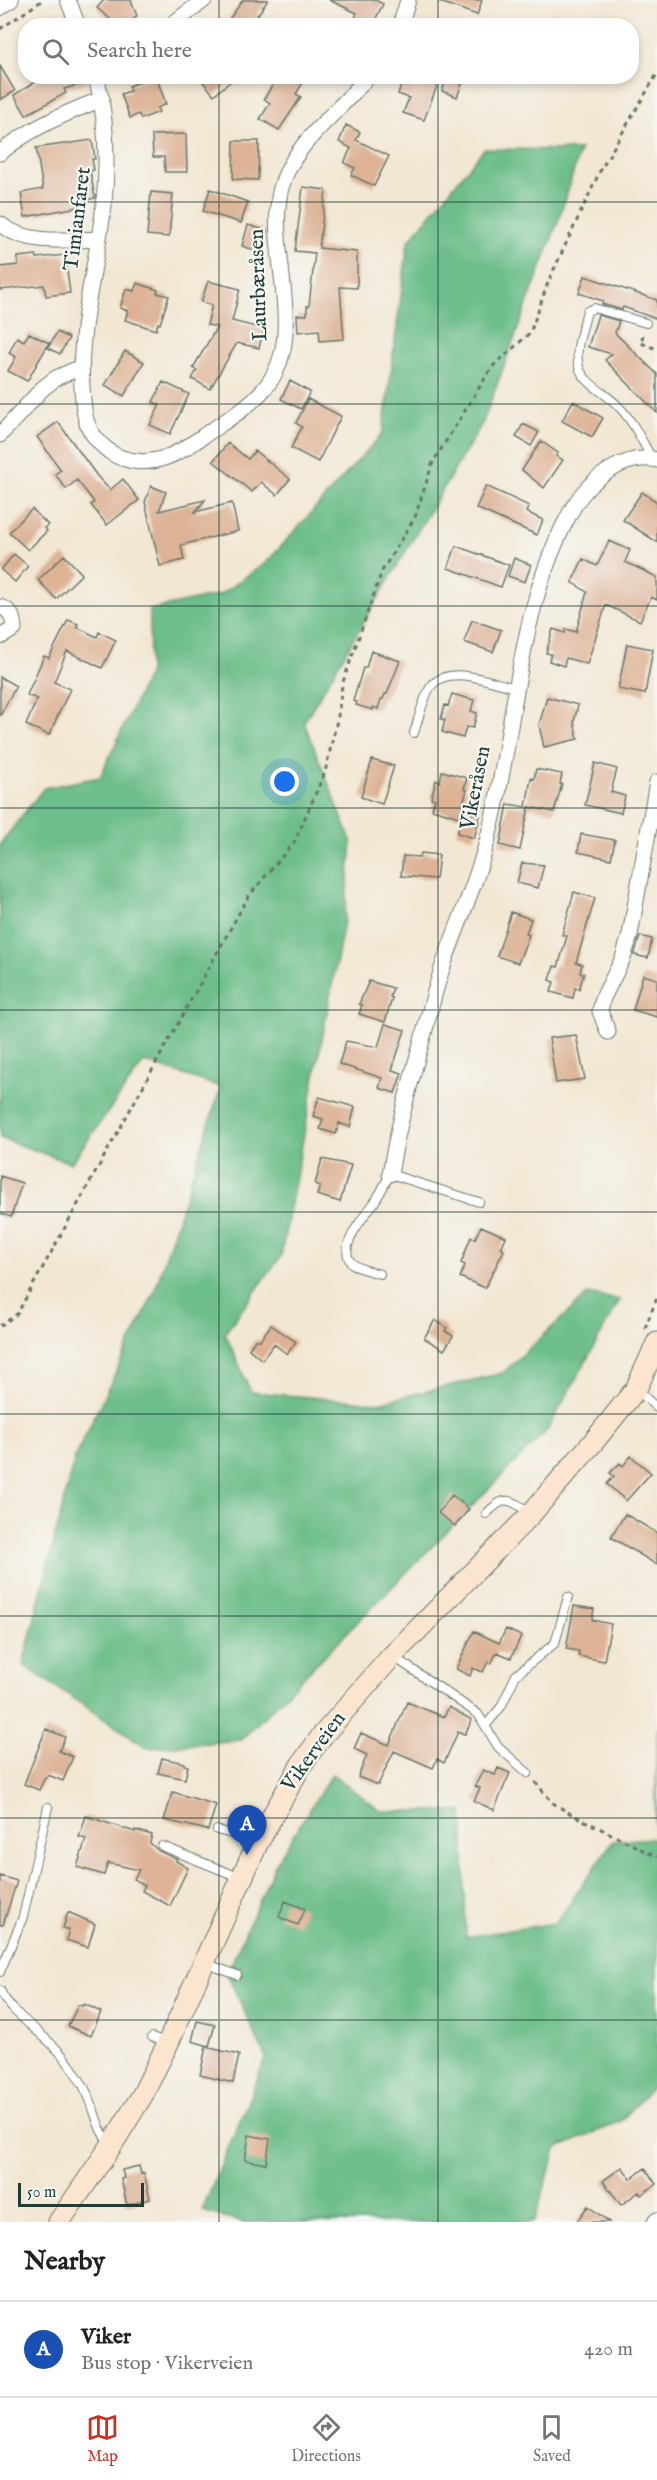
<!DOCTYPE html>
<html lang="en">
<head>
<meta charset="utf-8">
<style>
  :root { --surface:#fff; --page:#f2f2f2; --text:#202124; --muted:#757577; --line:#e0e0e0; --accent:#c8321e }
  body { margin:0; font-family:"IM FELL English",serif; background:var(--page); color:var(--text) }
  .scale { position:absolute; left:18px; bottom:15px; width:126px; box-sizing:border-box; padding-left:6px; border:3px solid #1f3d34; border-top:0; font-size:16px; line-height:21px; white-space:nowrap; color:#1f3d34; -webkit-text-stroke:4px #f6f6f2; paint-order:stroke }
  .you { position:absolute; left:285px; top:782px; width:21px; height:21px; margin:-15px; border:4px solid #fff; border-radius:50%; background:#1a73e8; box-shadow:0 0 0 9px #1a73e833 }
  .badge { display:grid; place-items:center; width:39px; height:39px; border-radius:50%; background:var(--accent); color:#fff; font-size:20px; font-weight:700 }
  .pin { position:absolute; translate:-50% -50px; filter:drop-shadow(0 2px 3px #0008) }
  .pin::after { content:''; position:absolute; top:32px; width:21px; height:18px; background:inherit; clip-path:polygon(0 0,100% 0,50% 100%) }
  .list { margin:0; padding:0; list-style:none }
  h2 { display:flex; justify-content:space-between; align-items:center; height:78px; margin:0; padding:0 24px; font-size:26px }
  h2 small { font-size:20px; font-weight:400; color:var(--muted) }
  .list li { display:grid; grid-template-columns:39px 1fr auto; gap:18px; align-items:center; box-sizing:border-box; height:96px; padding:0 24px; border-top:2px solid var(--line) }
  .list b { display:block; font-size:22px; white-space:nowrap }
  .list p { margin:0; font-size:20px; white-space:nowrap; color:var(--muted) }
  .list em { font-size:20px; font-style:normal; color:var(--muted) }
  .icon { flex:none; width:33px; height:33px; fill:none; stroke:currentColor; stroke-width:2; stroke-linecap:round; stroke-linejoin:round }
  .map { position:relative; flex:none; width:657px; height:2222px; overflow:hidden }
  .search { position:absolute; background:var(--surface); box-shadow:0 3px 9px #0003; left:18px; right:18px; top:18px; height:66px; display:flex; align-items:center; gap:15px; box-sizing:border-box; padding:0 21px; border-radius:24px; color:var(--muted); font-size:22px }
  .sheet { height:174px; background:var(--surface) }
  nav { display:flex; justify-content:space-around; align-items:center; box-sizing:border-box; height:84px; border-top:2px solid var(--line); background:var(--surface); font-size:16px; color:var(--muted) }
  nav a { display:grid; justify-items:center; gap:3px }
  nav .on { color:var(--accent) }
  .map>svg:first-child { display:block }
  .forest { fill:#6dbe8a; stroke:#467e5f; stroke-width:1.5 }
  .building { fill:#ddb295 }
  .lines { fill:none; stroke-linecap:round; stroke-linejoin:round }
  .lane-casing { stroke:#69786c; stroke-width:10 }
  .street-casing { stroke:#69786c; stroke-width:17 }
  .secondary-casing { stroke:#69786c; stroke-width:23 }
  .path { stroke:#69786c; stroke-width:3; stroke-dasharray:4.5 4.5; stroke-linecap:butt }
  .lane { stroke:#fff; stroke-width:8 }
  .street { stroke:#fff; stroke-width:15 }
  .secondary { stroke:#fbe5cf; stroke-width:21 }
  .grid { fill:none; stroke:#1f3d34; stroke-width:1.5; stroke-opacity:0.55 }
  .labels { text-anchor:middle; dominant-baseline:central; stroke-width:4.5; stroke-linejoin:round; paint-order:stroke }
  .street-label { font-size:21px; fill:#1f3d34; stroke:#f6f6f2 }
</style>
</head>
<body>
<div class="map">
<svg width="657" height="2222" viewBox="0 0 657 2222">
  <rect width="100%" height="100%" fill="#f6f6f2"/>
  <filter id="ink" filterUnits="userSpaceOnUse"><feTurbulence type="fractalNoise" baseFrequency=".0167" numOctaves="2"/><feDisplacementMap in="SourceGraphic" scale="12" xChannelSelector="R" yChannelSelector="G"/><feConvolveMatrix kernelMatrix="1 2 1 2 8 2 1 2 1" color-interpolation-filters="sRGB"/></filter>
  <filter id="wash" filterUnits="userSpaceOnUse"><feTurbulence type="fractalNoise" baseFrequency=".008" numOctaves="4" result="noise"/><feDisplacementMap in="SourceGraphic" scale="24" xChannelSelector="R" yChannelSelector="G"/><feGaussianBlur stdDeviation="1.35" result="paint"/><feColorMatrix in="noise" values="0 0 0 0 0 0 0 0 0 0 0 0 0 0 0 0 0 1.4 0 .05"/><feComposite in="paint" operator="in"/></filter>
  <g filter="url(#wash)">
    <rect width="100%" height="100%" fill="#f2e7d3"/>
    <path class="forest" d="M484,149L580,150L559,219L483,422L304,722L352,843L344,922L281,1256L225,1333L251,1392L377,1403L503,1373L588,1294L620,1300L548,1429L241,1740L148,1748L23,1665L75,1457L154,1293L221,1087L144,1062L71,1163L0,1138V844L44,788L100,777L149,672L150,610L221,594L267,562L383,433L408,242Z
      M657,1728V2082L621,2121L556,2149L534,2222H243L202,2211L266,2058L227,1974L275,1865L332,1774L381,1811H463L466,1937L556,1923L613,1841L655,1838Z"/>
    <g id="blocks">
      <path class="building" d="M104,0H131L137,16L133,18L136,26H118L97,8Z
        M243,0H268L250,26H224Z
        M329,0H375L383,4L372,26H364L354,21L357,13Z
        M441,0H482L477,15L440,2Z
        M0,66L15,91L0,100Z
        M45,76H86L87,82L64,89L66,93L26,115L14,95Z
        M156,76L166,104L157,108L159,112L141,119L139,114L130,118L121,94L130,91L129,86Z
        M198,76H237L214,95Z
        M278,76H307L296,94L301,97L279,130L260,119L270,103L264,99Z
        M404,76H414L437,86L424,120L403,113L409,98L398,94Z
        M447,78L462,84L457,97L442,91Z
        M346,125L360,132L356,140L389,156L374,186L351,175L355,168L344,163L351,148L339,142Z
        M186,134L187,172H165L164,157H153L152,135Z
        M92,140L95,159H92L94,170L90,171L95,198L77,202L78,207L25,217L21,193L43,189L36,148Z
        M234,141H259L258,180L233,179Z
        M303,187L326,190L319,248L357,252V288L340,287L344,339L320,341L319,330L298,332L297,315H307V306H309L315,253L295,251Z
        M210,189L248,202L241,223L203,211Z
        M151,192L173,194L169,237L147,235Z
        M248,225L267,231L260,252L242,246Z
        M36,255L37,258L65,255L70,293L46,296L44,285L0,290V267L18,265V257Z
        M585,276L657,300V319L623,307L622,310L602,304L603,301L579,293Z
        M208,281L240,289L232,321L264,329L259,348L237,343L210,389L192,379L197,370L193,368L217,327L207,325L212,305L201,302Z
        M137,283L158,290L157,293L169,296L160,324L158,323L156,330L125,320L128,311L120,308L126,289L134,291Z
        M598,315L619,321L615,333L657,374V413L605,360L612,354L588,347Z
        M57,332L69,338L60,354L48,348Z
        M29,333L49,343L27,381L8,371L16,357L9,353L17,337L24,341Z
        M125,351L144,362L124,396L105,385Z
        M290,381L310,392L301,409L281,399Z
        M163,382L189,394L170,434L150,425L160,405L153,402Z
        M308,399L341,416L318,462L291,448L302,427L296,423Z
        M573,401L603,418L592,437L562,421Z
        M58,422L97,476L110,490L123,479L139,500L107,525L91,505L94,502L77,480L66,489L55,474L61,470L37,437Z
        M523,424L539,432L531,446L516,437Z
        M541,441L558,453L556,456L563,460L544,488L522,470Z
        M228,443L248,459L255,451L290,479L277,495L261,482L252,492L213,461Z
        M151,486L166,492L159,511L205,500L195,512L232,503L238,531L181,545L184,560L160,566L145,502Z
        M486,486L529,506L526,512L543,520L537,535L476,508Z
        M642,492L657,502V542L623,520Z
        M32,509L48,525L44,528L47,531L28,550L9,532Z
        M609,541L630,550L625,562L657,577V600L651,597L640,621L606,605L587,664L566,658L564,666L549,661L551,654L546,653L553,629L565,633L566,629L576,632L587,592L572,582L583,559L597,566Z
        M456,546L509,565L501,587L448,568Z
        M14,554L28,566L15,582L1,570Z
        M64,555L82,574L56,599L38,580Z
        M514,558L531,565L525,582L508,576Z
        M68,620L78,624L77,627L97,637L99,632L116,640L102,668L67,651L54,682L70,689L49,735L26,725L37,699L27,695L44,656L49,658Z
        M472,620L501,630L493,652L464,642Z
        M627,644L653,649L645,694L618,689Z
        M371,651L400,661L387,694H385L383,699H381L378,709L373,707V710L356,705L357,702L353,701L363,668H366Z
        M0,677L16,686L0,716Z
        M452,694L474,700L471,711L477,713L473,728L466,727L463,738L442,732L445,720L441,719L445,705L448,706Z
        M547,697L578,705L574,722L578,739L544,747L539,725Z
        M372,760L394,766L382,804L361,797Z
        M595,763L617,769L611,792L625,796L621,813L585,805Z
        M536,769L562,774L560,784H562L554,812L529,807L520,850L500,845L508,804L526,807L531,778L534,779Z
        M442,771L467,778L464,789L467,790L459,817L432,809L435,799L431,798L436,780L440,782Z
        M463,811L480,816L474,838L457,833Z
        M581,834L615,840L611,859L578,852Z
        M421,853L439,855L436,879L401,876L403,856L420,857Z
        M522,863L544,865L538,888L517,883Z
        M574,892L595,898L576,963L582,964L580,973L584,974L579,989L575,988L573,998L551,992L554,982L550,980L554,966L558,967L567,936L562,935Z
        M511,912L531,919L526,934L529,935L518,963L497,956Z
        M640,936L652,939L648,958L634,955Z
        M643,975L657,979V1017L633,1010Z
        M369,981L393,988L390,997L392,998L385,1022L359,1014L362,1005L359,1004Z
        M385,1024L405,1030L392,1070L402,1073L395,1093L379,1088L382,1078L339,1064L346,1041L378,1047Z
        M576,1035L585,1079L556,1083L549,1038Z
        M319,1097L355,1107L350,1127L339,1123L336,1134L320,1129L323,1119L313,1116Z
        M322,1159L351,1165L340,1202L317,1195L320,1186L315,1184Z
        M0,1176L22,1183L11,1217L0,1213Z
        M481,1226L506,1237L501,1248L504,1250L485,1288L460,1277L465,1265L461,1263L471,1237L475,1239Z
        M435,1320L447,1328L445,1331L453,1336L444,1350L424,1338Z
        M271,1325L296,1342L287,1354L274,1344L262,1360L249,1349L255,1340H260Z
        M631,1456L651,1473L626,1501L607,1484L614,1476L610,1473L620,1463L623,1466Z
        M452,1495L469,1509L455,1526L438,1513Z
        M625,1514L657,1533V1565L611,1537Z
        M574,1606L594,1609L592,1620L611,1624L604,1661L578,1656L579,1651L566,1649Z
        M506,1629L521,1636L511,1658L497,1652L491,1664L488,1662L483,1672L473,1668L470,1676L456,1669L474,1631L499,1643Z
        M407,1702L444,1717L449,1707L472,1720L465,1734L458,1732L444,1763L437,1759L433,1768L394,1751L378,1785L358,1777L367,1755L354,1749L361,1733L389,1745Z
        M46,1729L65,1737L59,1751L73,1757L63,1781L48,1775L47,1778L45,1777L39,1790L24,1784Z
        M162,1758L184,1763V1765L188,1766L185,1779L158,1773Z
        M498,1768L510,1773L494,1810L474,1801L480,1788L475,1786L483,1770L495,1775Z
        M173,1792L216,1805L208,1830L164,1820Z
        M86,1816L135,1832V1830L152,1835L150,1843L159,1851L177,1859L176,1861L188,1868L170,1906L142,1891L145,1885L134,1879L139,1870L108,1863L104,1875L77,1867L86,1839L79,1837Z
        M0,1876L17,1881L3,1925H0Z
        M285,1901L305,1909L298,1925L279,1917Z
        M68,1912L95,1924L88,1947L66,1940L69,1930L63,1928Z
        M84,2004L101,2012L91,2036L68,2026L78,2005L82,2006Z
        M197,2021L215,2025L209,2046L192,2041Z
        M206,2047L239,2055L233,2083L200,2075Z
        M249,2135L270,2139L266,2164L245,2160Z
        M139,2166L141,2174L144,2173L150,2199L127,2205L121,2179L124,2178L122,2170Z
        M622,2167L631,2179L645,2168L656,2184L641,2195L639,2192L621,2205L603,2181Z
        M588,2206L609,2222H576Z"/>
    </g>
  </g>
  <g filter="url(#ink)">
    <use href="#blocks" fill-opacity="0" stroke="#69786c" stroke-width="1.5"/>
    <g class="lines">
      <g class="lane-casing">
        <path id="lane" d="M426,76L435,80
          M646,323L594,308L587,311C583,328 574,349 579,367C584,384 608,394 619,407C633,421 642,441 652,459
          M414,733C418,721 424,694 432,685C451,664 493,683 516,688
          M380,1274C370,1271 356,1269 350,1261C339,1245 365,1215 374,1203C380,1194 385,1184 390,1174L479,1202
          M637,1390L657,1408
          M486,1514C505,1495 509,1498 530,1513
          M394,1657L478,1714L498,1747L528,1773
          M486,1725L501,1707L516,1675L555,1643L568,1597
          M217,1830L256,1841
          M162,1846L241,1878
          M205,1963L237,1975
          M0,1972L23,1917L48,1807
          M0,1990C10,2014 45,2034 63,2056C73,2069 84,2084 90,2100C97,2118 98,2129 110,2145
          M152,2037L167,2043"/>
      </g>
      <g class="street-casing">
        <path id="street" d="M68,0L78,26
          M0,8L11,0
          M170,26L204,0
          M400,26L408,0
          M96,76C107,118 108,161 104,204C97,265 78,325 82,387C83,398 83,412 87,423C92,437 108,454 122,458C152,469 178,454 202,437C223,422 247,409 264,389C310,337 265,250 281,188C293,142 340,112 368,76
          M0,153C30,128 66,113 102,99
          M0,224C26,245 66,240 98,239
          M0,435L42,389L56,378L81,367
          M0,607C12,610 13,618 14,629L0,637
          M608,1032L600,1011L603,998L623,958L630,935L657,782
          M390,1174C398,1126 411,1080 424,1033C430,1010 436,986 444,963C460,918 479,876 490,830C517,721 517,605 574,506C590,479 625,453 657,460
          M655,2222L657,2220"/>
      </g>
      <g class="secondary-casing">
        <path id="secondary" d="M59,2222L111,2146L143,2094L168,2043L258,1842L301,1765L322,1736L392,1656L531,1514L595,1440L636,1389L657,1343"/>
      </g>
      <path class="path" d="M0,29L43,0
        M643,335L641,343L657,349
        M0,1326L17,1314L248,897L295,841L325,772L338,716L342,685L382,571L415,517L433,462L492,367L530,333L549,280L601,169L657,74
        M645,1328L657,1298
        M535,1782L553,1803L571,1814L657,1857"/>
      <use href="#lane" class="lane"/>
      <use href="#street" class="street"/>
      <use href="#secondary" class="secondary"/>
    </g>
  </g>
  <path class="grid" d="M219,0V26M438,0V26M219,76V2222M438,76V2222M0,202H657M0,404H657M0,606H657M0,808H657M0,1010H657M0,1212H657M0,1414H657M0,1616H657M0,1818H657M0,2020H657"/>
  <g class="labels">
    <g class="street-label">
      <text transform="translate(78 219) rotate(-83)">Timianfaret</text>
      <text transform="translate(259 285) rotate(-92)">Laurbæråsen</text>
      <text transform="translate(476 788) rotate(-79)">Vikeråsen</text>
      <text transform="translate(314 1752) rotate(-54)">Vikerveien</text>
    </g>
  </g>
</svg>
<div class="scale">50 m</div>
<div class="you"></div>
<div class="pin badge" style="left:247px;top:1855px;background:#1a4fb4">A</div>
<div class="search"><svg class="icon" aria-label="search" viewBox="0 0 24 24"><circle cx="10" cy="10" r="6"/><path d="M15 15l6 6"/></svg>Search here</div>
</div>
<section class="sheet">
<h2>Nearby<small></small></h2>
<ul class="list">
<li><span class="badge" style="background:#1a4fb4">A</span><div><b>Viker</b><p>Bus stop · Vikerveien</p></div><em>420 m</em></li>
</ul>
</section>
<nav>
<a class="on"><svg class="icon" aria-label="map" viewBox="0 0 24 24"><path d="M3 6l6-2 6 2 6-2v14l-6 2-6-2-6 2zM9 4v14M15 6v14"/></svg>Map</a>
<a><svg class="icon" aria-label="directions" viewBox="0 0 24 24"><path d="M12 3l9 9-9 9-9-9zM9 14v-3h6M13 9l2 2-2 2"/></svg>Directions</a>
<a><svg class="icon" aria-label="saved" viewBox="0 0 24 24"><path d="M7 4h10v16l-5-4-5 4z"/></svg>Saved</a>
</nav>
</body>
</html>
